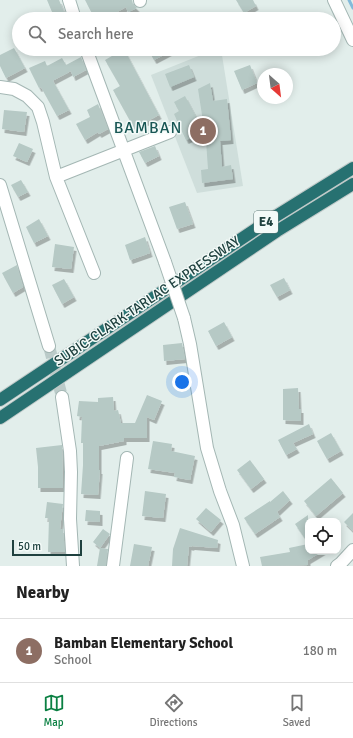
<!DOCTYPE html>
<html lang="en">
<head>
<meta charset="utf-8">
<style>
  :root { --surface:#fff; --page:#f2f2f2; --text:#222; --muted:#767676; --line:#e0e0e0; --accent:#0b8043 }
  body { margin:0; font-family:Signika,sans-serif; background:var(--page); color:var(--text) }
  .controls { position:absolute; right:12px; bottom:12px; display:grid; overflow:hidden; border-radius:8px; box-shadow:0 2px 10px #0003 }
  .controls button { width:36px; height:36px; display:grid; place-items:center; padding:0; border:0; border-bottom:1px solid var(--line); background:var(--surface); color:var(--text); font:20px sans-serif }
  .compass { position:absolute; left:257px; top:68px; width:36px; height:36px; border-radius:50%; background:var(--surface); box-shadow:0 2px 10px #0003; rotate:152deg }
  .scale { position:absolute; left:12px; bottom:10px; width:70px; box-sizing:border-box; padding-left:4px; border:2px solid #1f413f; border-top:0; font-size:11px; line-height:14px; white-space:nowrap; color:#1f413f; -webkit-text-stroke:3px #f3faf8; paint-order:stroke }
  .you { position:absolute; left:182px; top:382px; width:14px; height:14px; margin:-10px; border:3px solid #fff; border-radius:50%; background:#1a73e8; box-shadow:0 0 0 6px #1a73e833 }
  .badge { display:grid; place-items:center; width:26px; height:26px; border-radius:50%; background:var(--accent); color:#fff; font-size:13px; font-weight:700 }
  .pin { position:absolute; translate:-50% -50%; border:2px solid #fff; box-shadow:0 1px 4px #0006 }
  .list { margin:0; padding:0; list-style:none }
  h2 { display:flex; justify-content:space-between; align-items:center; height:52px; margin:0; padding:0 16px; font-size:17px }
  h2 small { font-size:13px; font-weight:400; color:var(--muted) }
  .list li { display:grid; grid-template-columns:26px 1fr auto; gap:12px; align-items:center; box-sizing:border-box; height:64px; padding:0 16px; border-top:1px solid var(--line) }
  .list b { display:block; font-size:15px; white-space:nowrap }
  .list p { margin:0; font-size:13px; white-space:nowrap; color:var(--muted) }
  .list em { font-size:13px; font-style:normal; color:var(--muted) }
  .icon { flex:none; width:22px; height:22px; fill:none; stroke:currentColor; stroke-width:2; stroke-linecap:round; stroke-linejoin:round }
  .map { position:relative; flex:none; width:353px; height:566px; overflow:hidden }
  .search { position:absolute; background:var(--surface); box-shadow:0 2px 10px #0003; left:12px; right:12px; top:12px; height:44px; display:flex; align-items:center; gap:10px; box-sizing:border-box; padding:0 14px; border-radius:22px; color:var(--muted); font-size:15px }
  .sheet { height:116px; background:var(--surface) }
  nav { display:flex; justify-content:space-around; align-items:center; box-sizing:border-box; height:56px; border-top:1px solid var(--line); background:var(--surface); font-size:11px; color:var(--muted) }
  nav a { display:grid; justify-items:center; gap:2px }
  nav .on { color:var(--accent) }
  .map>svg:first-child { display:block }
  .built { fill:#cfdedb }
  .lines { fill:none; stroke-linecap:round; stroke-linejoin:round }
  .stream { stroke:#83bada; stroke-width:3 }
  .building { fill:#b6c9c5; filter:url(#shadow) }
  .minor-tunnel { stroke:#bbcbc9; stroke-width:12; stroke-dasharray:12 6; stroke-linecap:butt }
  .minor-casing { stroke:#a4b7b4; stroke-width:14 }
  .highway-casing { stroke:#c0cac9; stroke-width:14 }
  .minor { stroke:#fff; stroke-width:12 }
  .highway { stroke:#277171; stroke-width:12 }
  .minor-bridge-casing { stroke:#a4b7b4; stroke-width:14; stroke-linecap:butt }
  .minor-bridge { stroke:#fff; stroke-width:12 }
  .labels { text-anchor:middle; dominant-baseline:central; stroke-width:3; stroke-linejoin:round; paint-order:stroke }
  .shield { fill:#f3faf8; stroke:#5f7876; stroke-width:1 }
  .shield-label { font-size:13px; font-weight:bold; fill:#1f413f }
  .street-label { font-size:14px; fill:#1f413f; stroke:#f3faf8 }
  .quarter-label { font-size:16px; letter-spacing:1px; fill:#185654; stroke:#f3faf8 }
</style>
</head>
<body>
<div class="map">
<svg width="353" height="566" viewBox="0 0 353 566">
  <defs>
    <filter id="shadow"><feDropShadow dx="2.5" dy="4" stdDeviation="0" flood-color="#0004"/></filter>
  </defs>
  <rect width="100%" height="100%" fill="#e2eeeb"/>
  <path class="built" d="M216,49H221L243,186L197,193L151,75Z"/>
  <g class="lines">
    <path class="stream" d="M349,0L353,8"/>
  </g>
  <path class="building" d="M47,0H59L67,19H55Z
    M85,0H132L133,4L137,8L128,12L126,7L105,19H95Z
    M236,0H253L256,6L244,13Z
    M14,48L25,68L6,78L0,66V55Z
    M124,49L159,115L134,128L113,90L120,86L105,60Z
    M148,49H175L154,60Z
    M81,57L86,70L73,77L71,71L54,80L53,81L69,110L57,116L41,87L39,88L29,68L45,61L47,66L62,58L66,65Z
    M189,65L194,77L170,87L165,74Z
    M250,65L257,83L242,90L234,71Z
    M210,83L213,101L227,99L231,140L220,141L222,167L231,165L233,179L202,183L201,170L208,169L206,141L198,89Z
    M185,96L204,132L186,140L174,114L179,111L174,102Z
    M98,104L108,129L99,134L98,132L85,140L76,124L90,117L87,110Z
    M4,110L27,112L24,132L2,129Z
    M19,143L33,149L27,162L13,156Z
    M155,146L159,156L145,163L139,152Z
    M21,180L28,192L18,197L11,185Z
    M185,202L193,224L177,229L169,207Z
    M39,219L48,236L34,243L26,227Z
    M145,237L150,253L130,260L125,245Z
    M55,244L74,247L71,269L52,267Z
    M17,265L23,287L13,293L2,273Z
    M284,278L290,290L277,297L270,285Z
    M64,279L74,297L62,304L52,285Z
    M224,322L232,337L216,346L208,331Z
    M182,343L185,359L164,361L163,345Z
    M298,388L299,409H301V421L283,420V389Z
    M147,395L162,401L154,420L147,417V438H124V441L99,446V470H100L98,495L81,494L83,465V443H81L82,417L77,416L79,401L98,402V398L113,397L114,411L118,410L121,423H135Z
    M309,424L313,434L293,443L297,449L286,455L278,440Z
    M331,433L341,451L327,459L317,441Z
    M153,441L172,444L171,451L195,456L190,480L174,477L175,473L148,469Z
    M62,445L63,488H38V467L36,448Z
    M250,460L264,479L251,489L237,470Z
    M331,478L343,493L316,516L304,501Z
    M145,491L166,494L163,518L142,516Z
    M283,491L290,500L277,512L280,517L255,534L244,518L270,501V502Z
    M47,502L63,504L60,529H63L65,552H48L49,518H45Z
    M206,508L221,520L211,532L196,519Z
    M86,510L100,511V522L85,521Z
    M353,513V531L344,522Z
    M308,515V543L295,524Z
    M180,528L218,540L217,548L192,546L191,547L189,546L187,566H172L173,549Z
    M103,529L110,534L100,548L93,542Z
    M134,544L152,547L148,566H130Z
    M308,544V551H323L308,560V565L262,566L260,557L290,552L289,548Z
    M100,548L108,549L106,566H97Z"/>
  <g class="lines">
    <path class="minor-tunnel" d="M49,346L62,397"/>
    <g class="minor-casing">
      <path id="minor" d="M69,0L75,19
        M140,0V1
        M334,0L353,40
        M86,49L165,262
        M0,87L14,89L27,96L38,107L43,122L56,177L94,273
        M56,177L170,132
        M0,185L49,346
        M184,318L190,344L207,448L220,491L233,525L243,566
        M62,397L70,451L71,472L70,519L73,566
        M113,566L127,458
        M337,566L341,563L353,550"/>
    </g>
    <g class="highway-casing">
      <path id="highway" d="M0,400L268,221L353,168
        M0,418L277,231L353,184"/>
    </g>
    <use href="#minor" class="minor"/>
    <use href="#highway" class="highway"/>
    <g class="minor-bridge-casing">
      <path id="minor-bridge" d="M165,262L184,318"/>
    </g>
    <use href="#minor-bridge" class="minor-bridge"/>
  </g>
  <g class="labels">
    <rect class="shield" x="254" y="211" width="24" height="22" rx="3"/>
    <g class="shield-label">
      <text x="266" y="222">E4</text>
    </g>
    <g class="street-label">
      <text transform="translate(147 301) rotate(-34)">SUBIC-CLARK-TARLAC EXPRESSWAY</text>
    </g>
    <g class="quarter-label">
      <text x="148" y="128">BAMBAN</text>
    </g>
  </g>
</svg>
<div class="controls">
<button><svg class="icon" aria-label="locate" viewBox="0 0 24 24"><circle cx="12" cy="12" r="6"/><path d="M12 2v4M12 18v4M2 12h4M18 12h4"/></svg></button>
</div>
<svg class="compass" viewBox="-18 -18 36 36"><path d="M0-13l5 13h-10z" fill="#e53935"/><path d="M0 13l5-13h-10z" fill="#767676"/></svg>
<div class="scale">50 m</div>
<div class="you"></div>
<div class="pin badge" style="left:203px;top:131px;background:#8d6e63">1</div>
<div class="search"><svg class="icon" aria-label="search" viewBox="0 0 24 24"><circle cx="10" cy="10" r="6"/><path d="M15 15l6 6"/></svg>Search here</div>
</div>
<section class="sheet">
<h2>Nearby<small></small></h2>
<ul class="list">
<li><span class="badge" style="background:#8d6e63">1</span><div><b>Bamban Elementary School</b><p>School</p></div><em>180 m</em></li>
</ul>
</section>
<nav>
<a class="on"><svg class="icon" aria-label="map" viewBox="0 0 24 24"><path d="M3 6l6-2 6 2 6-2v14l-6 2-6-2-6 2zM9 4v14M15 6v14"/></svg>Map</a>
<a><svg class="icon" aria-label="directions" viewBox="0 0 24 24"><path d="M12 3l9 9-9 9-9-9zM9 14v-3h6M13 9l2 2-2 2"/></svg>Directions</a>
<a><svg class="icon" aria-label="saved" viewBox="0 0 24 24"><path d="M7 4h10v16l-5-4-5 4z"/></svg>Saved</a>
</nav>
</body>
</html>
